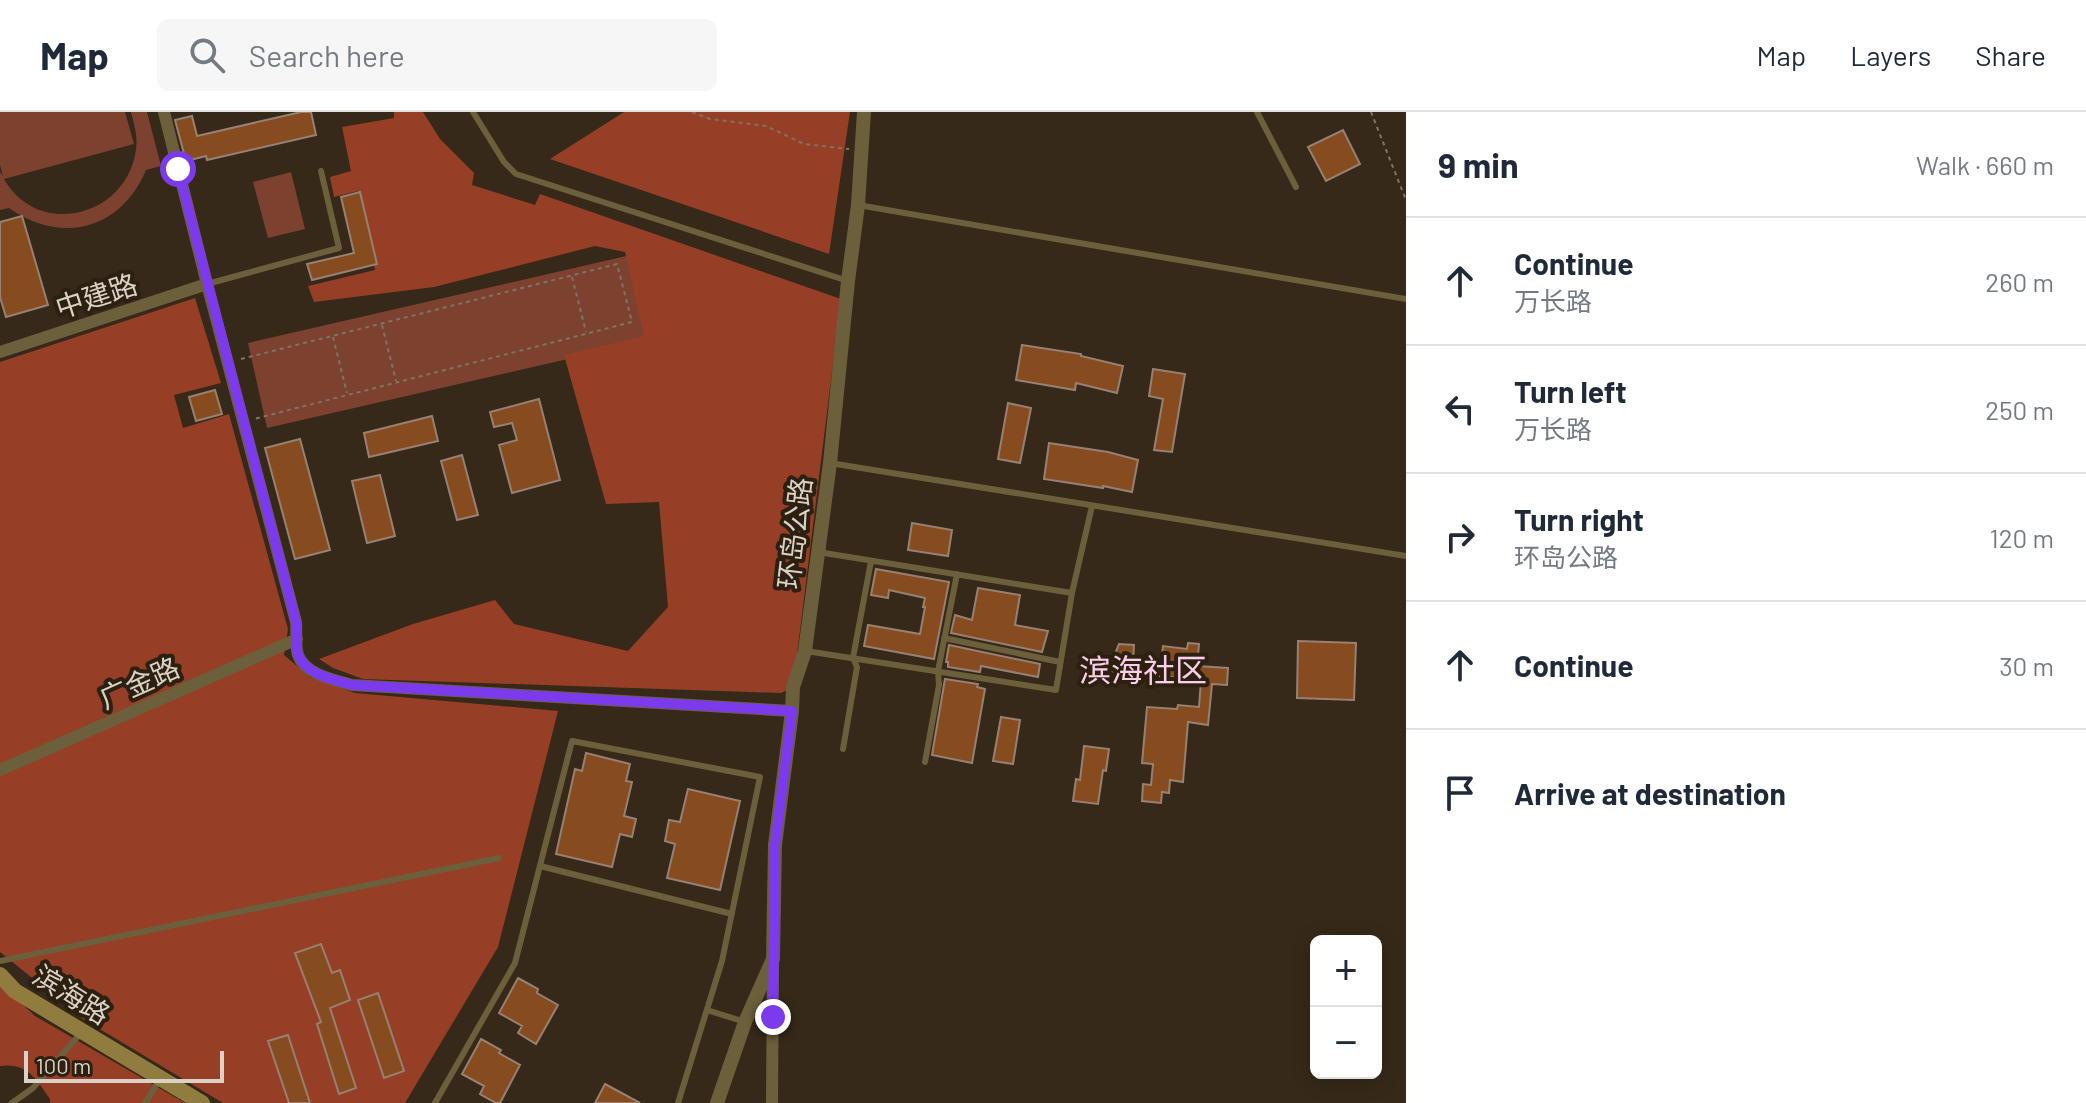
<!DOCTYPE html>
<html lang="en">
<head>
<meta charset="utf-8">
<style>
  :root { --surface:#fff; --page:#f6f6f7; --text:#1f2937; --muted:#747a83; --line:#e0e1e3 }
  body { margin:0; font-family:Barlow,"Noto Sans SC",sans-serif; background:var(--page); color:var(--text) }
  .controls { position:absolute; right:24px; bottom:24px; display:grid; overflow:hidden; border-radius:12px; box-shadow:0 4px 20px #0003 }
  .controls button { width:72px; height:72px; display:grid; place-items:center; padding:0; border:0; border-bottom:2px solid var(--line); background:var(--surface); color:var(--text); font:40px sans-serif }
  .scale { position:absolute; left:24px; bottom:20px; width:200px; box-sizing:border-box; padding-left:8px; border:4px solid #dad1c7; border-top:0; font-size:22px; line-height:28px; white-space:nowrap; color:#dad1c7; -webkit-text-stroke:6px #2c2010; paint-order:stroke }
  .stop { position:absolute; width:24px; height:24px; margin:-18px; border:6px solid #7c3aed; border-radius:50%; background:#fff }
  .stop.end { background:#7c3aed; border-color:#fff; box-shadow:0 2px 8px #0008 }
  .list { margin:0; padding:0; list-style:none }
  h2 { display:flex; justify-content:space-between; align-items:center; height:104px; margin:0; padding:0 32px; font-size:34px }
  h2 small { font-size:26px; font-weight:400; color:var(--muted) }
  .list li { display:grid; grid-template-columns:52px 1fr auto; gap:24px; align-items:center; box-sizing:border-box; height:128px; padding:0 32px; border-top:2px solid var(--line) }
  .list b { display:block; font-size:30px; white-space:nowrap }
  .list p { margin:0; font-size:26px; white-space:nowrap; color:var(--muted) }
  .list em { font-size:26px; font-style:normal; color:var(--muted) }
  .icon { flex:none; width:44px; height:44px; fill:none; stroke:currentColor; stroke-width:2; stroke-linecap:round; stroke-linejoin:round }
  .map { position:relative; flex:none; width:1406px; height:991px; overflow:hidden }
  header { display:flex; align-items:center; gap:48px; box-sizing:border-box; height:112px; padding:0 40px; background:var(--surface); border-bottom:2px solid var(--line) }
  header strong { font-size:38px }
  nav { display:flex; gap:44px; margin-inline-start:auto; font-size:28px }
  .search { width:560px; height:72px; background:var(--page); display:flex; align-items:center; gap:20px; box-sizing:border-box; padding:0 28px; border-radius:12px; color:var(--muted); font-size:30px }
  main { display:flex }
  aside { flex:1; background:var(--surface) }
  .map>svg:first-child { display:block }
  .green { fill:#7d4130 }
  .forest { fill:#963f26 }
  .building { fill:#864b1e; stroke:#968173; stroke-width:2 }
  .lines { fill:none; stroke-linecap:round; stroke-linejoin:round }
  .path { stroke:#7e7365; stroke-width:2; stroke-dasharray:4 4; stroke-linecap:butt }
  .service { stroke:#6c5f3b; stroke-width:6 }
  .minor { stroke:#6c5f3b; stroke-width:12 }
  .tertiary { stroke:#6c5f3b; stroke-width:14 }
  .secondary { stroke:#907c3f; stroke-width:16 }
  .route { stroke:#7c3aed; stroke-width:10 }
  .labels { text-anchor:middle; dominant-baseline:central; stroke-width:8; stroke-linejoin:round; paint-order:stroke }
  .street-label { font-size:28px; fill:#dad1c7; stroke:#2c2010 }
  .quarter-label { font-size:32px; fill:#fbcfe9; stroke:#2c2010 }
</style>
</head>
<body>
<header>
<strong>Map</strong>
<div class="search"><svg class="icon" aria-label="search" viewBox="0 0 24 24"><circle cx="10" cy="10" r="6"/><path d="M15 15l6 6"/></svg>Search here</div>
<nav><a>Map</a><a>Layers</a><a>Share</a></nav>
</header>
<main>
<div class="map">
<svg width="1406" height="991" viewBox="0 0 1406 991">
  <rect width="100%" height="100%" fill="#362919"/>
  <path class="green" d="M0,0H125L134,32L4,67C39,128 128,104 136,37C138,24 134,12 131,0H147L161,54L146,58C121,118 61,133 9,96L0,98V60L3,64L0,53Z
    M291,60L305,117L268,126L253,70Z
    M648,139L668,224L267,316L248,231Z"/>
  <path class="forest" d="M394,0H423L440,27L474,61L472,73L535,93L540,82L841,187L793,575L781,581L363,567L333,556L319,547L413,512L495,488L514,512L628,539L668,495L659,390L606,392L564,243L644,224L625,140L595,134L434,175L314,190L308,174L375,158L358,79L334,85L330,65L351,59L342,15L394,6Z
    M624,0H850L829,142L550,47Z
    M195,186L221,271L174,283L183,316L229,302L288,517L284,543L310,565L355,581L558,599L498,835L405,991H223L83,907L0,840V250Z
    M0,871L35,904L185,991H50V987C37,968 27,950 0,954Z"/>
  <path class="building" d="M301,0H311L316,23L207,48L206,44L186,49L175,8L192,4L197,24Z
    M1343,18L1360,52L1326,69L1308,35Z
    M360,80L377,152L312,168L307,152L354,141L341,85Z
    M22,104L48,193L6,205L0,185V110Z
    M1022,233L1081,242V244L1123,254L1117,281L1076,271L1075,278L1016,268Z
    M1153,257L1185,262L1172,340L1154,338L1163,287L1149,284Z
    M215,278L222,302L196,309L189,285Z
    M539,287L560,368L512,381L499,333L517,328L512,311L494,315L490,300Z
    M1008,291L1031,296L1020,351L998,347Z
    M432,304L438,329L369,345L364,321Z
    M300,327L330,438L295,447L265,336Z
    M1049,331L1108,340L1138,348L1132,380L1103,374V376L1044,367Z
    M462,343L478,403L457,408L441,349Z
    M380,363L395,424L367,431L352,369Z
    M912,411L952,418L948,444L908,438Z
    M876,457L949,470L934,547L864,534L868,513L920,522L925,495H923L925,486L889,478L888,486L871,483Z
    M978,476L1020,483L1015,513L1048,519L1042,540L951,521L955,503L972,508Z
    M1298,529L1356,531L1354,588L1297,586Z
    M1188,531L1199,532L1197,554L1228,556L1227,573L1212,572L1208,613L1188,610L1183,670L1170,668L1169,681L1162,680L1161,691L1142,689L1143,672L1151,673L1153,652L1142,651L1147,595L1177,597L1178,593L1199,595L1201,569L1171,565L1170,571L1159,570L1163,534L1187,537Z
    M1119,532L1134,533L1132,568L1105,566Z
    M949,533L1040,552L1038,565L981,554L980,560L948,555V550H946Z
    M945,567L978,572L977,575L985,577L972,651L932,643Z
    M1001,605L1020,608L1013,652L993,649Z
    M1084,634L1109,637L1106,659L1103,658L1098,692L1073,689L1076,667L1080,668Z
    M586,641L630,652L626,669L632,670L624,704L636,707L632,725L620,722L612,755L556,742L575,657L582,659Z
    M688,677L740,689L720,778L667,766L675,732L665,729L669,708L680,710Z
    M321,832L332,861L340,858L350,888L330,896L356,976L339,982L317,912L321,910L295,841Z
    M518,866L538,877L537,881L558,893L536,932L518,921L522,914L499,901Z
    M378,881L404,959L384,966L358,888Z
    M288,923L310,991H289L268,929Z
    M481,927L501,938L499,941L520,953L500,991H496L480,982L484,974L462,962Z
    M605,972L640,991H595Z"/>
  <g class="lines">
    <path class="path" d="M692,0L710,7L766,14L804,32L849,37
      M1371,0L1406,88
      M572,165L586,220
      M382,213L396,269
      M333,225L347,281
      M241,247L617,152L632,210L254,307"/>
    <path class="service" d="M473,0L504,50L516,62L848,169
      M1257,0L1296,75
      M858,93L1406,187
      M207,172L339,136L321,59
      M830,351L1406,444
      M1072,481L1092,394
      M944,526L1060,550
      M806,539L1056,578L1072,481L818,440
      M843,637L857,555L853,546L871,449
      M925,650L939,573L938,559L957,462
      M540,754L732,802
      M0,849L499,746
      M707,898L745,910
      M12,991L33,976L80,922
      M145,991L160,967
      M435,991L515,851L572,629L760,665L722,849L678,991"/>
    <path class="minor" d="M164,0L207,172L296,510C297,520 295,534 298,543C305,563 335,568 352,573L792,599
      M0,240L207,172
      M0,658L297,527
      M772,991L773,850"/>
    <path class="tertiary" d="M717,991L745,910L773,847L775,733L792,599L793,575L805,539L830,351L848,169L858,93L864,0"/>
    <path class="secondary" d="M0,863L15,879L202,991"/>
  </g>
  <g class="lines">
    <path class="route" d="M178,57L296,510C297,520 295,534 298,542C305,563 335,568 352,573L792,599L775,733L773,905"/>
  </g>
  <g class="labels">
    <g class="street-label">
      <text transform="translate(96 183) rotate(-18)">中建路</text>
      <text transform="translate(794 421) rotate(-83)">环岛公路</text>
      <text transform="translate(139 570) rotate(-24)">广金路</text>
      <text transform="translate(72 882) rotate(32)">滨海路</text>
    </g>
    <g class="quarter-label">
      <text x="1143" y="557">滨海社区</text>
    </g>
  </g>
</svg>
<div class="controls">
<button>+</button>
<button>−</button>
</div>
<div class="scale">100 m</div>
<div class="stop" style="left:178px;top:57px"></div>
<div class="stop end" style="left:773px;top:905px"></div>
</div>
<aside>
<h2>9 min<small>Walk · 660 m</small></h2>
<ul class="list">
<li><svg class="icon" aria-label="ahead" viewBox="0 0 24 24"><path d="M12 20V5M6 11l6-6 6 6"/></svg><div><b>Continue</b><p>万长路</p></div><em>260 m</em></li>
<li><svg class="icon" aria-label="left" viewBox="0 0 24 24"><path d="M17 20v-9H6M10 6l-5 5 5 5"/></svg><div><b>Turn left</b><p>万长路</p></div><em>250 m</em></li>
<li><svg class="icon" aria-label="right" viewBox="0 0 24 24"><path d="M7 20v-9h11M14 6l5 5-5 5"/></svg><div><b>Turn right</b><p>环岛公路</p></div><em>120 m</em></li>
<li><svg class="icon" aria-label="ahead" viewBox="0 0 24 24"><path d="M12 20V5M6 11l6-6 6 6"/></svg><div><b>Continue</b></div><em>30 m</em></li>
<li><svg class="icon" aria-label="arrive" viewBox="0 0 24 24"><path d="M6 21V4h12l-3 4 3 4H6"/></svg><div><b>Arrive at destination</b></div></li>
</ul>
</aside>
</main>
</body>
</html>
